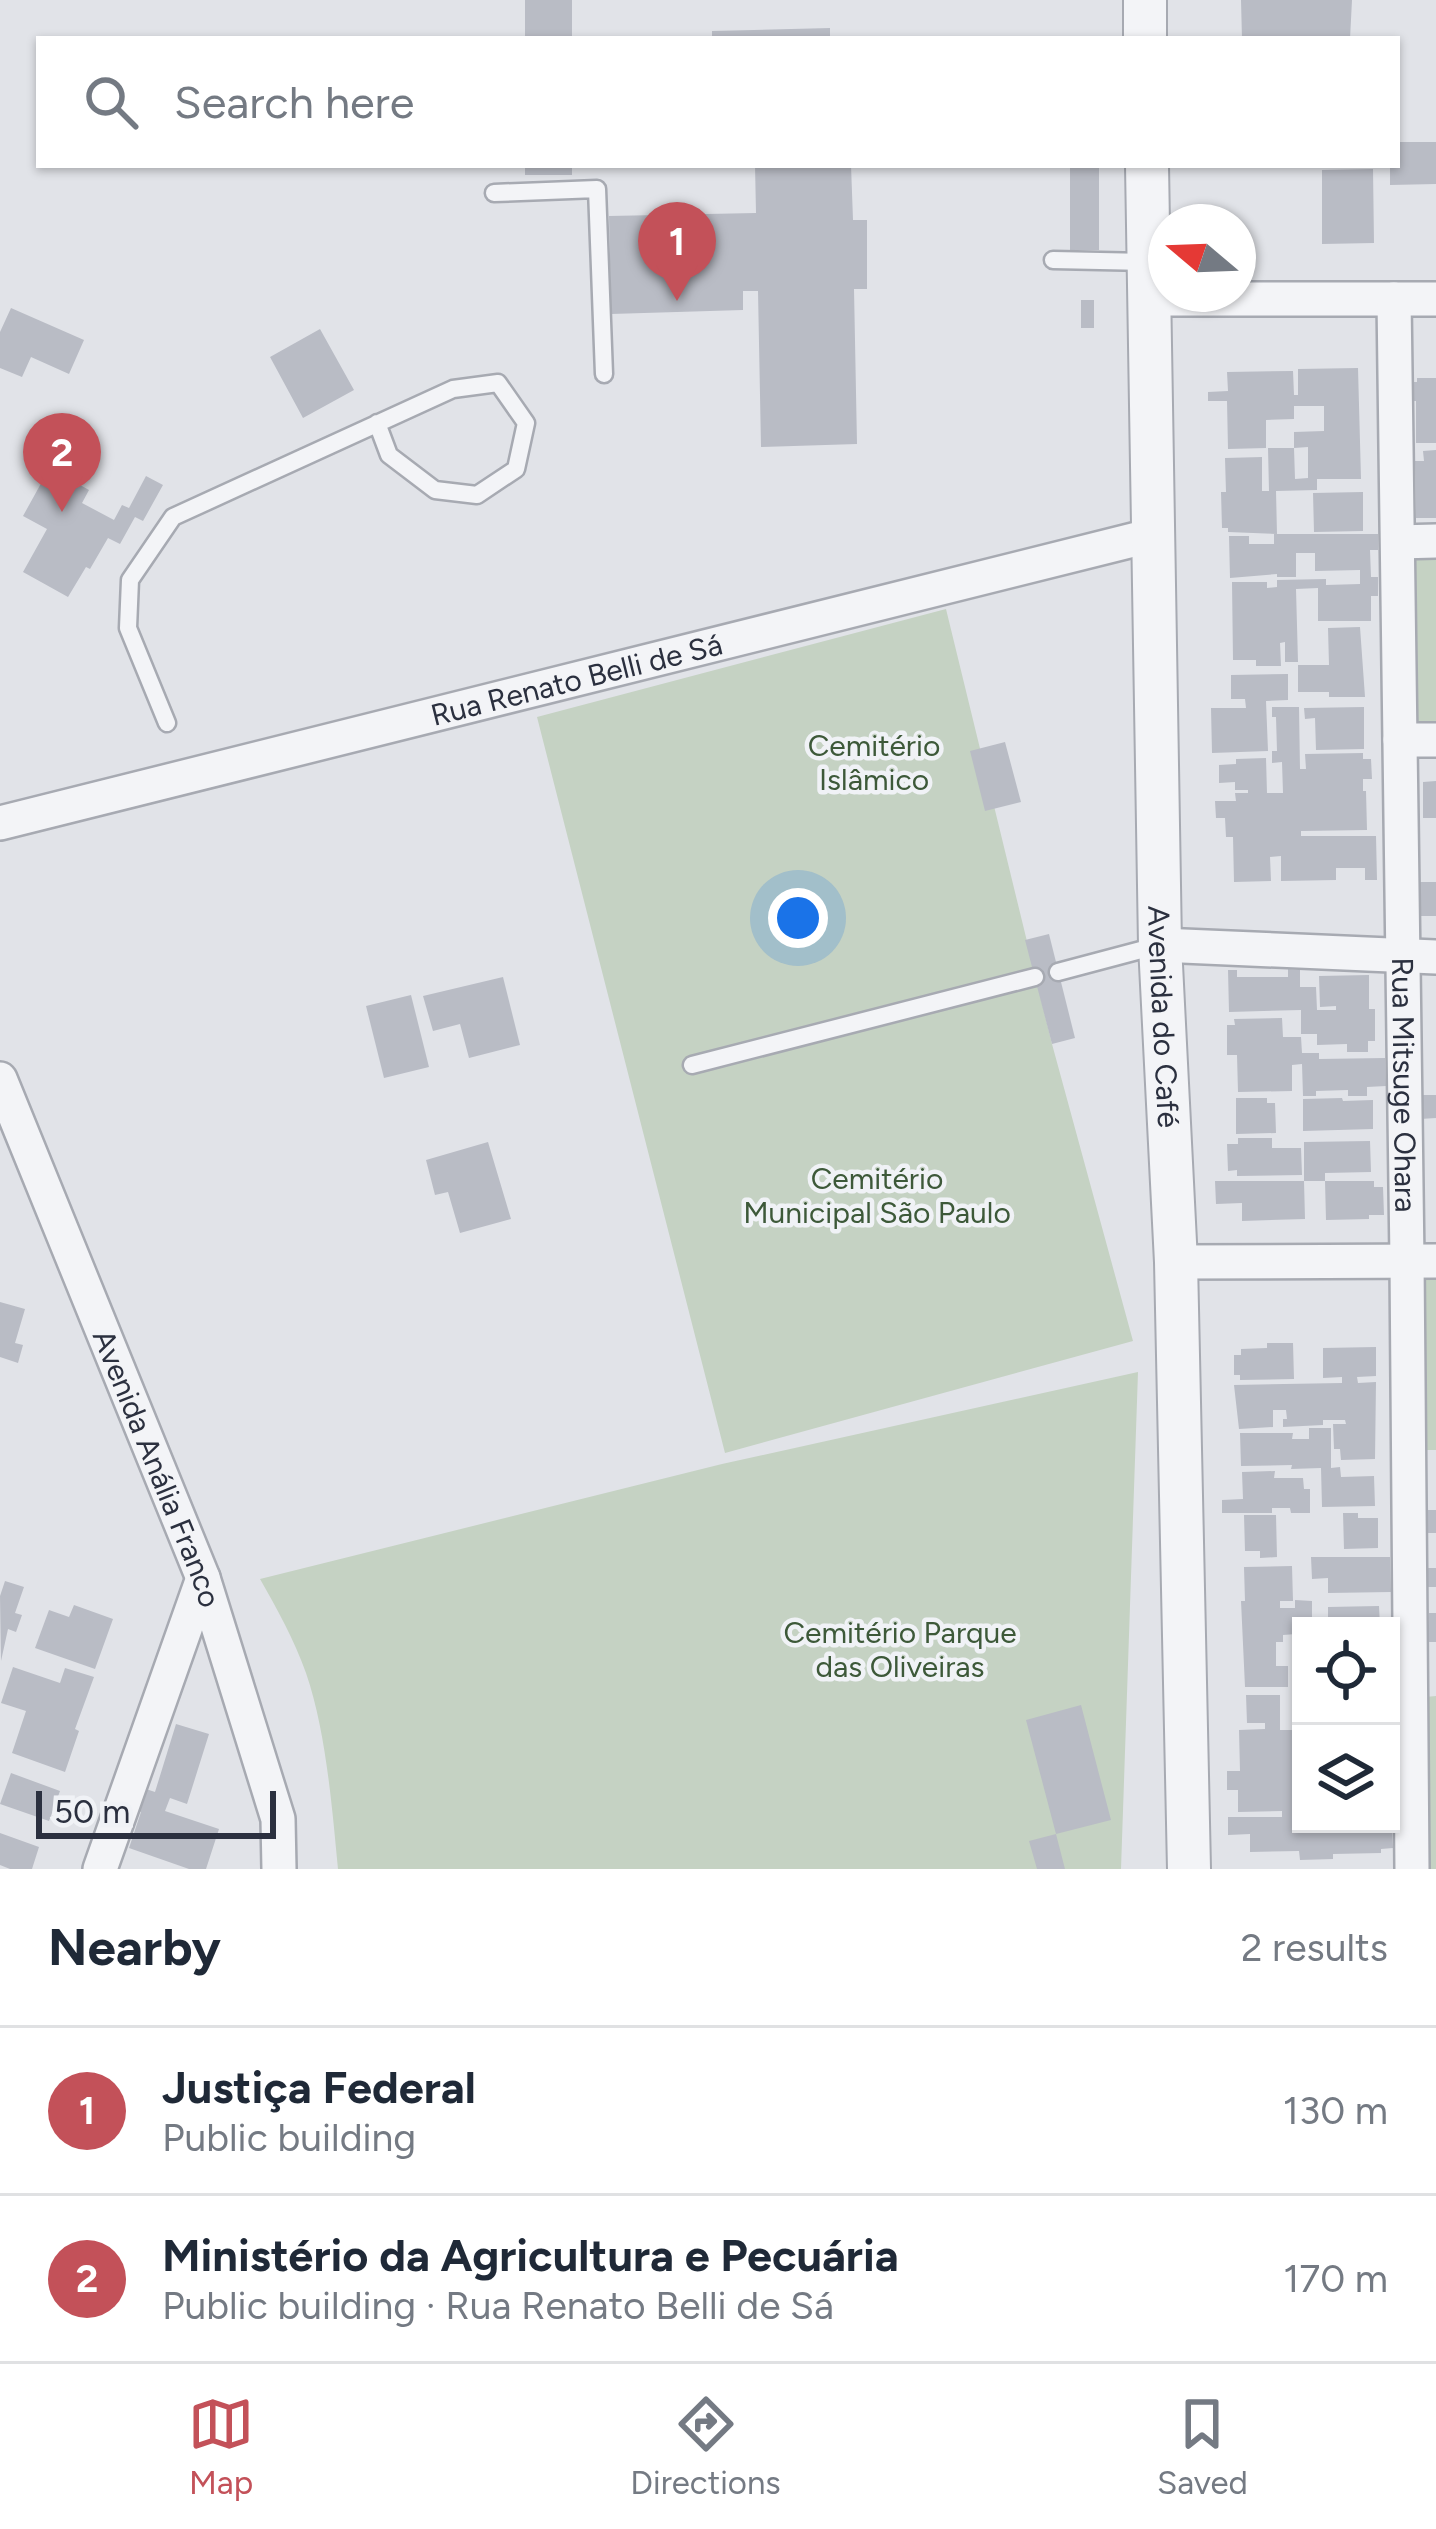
<!DOCTYPE html>
<html lang="en">
<head>
<meta charset="utf-8">
<style>
  :root { --surface:#fff; --page:#f2f2f3; --text:#1f2937; --muted:#747a83; --line:#e0e1e3; --accent:#c35159 }
  body { margin:0; font-family:Figtree,sans-serif; background:var(--page); color:var(--text) }
  .controls { position:absolute; right:36px; bottom:36px; display:grid; overflow:hidden; border-radius:0px; box-shadow:0 3px 9px #0004 }
  .controls button { width:108px; height:108px; display:grid; place-items:center; padding:0; border:0; border-bottom:3px solid var(--line); background:var(--surface); color:var(--text); font:60px sans-serif }
  .compass { position:absolute; left:1148px; top:204px; width:108px; height:108px; border-radius:50%; background:var(--surface); box-shadow:0 3px 9px #0004; rotate:289deg }
  .scale { position:absolute; left:36px; bottom:30px; width:240px; box-sizing:border-box; padding-left:12px; border:6px solid #2b303f; border-top:0; font-size:33px; line-height:42px; white-space:nowrap; color:#2b303f; -webkit-text-stroke:9px #f0f2f6; paint-order:stroke }
  .you { position:absolute; left:798px; top:918px; width:42px; height:42px; margin:-30px; border:9px solid #fff; border-radius:50%; background:#1a73e8; box-shadow:0 0 0 18px #1a73e833 }
  .badge { display:grid; place-items:center; width:78px; height:78px; border-radius:50%; background:var(--accent); color:#fff; font-size:39px; font-weight:700 }
  .pin { position:absolute; translate:-50% -99px; filter:drop-shadow(0 3px 6px #0008) }
  .pin::after { content:''; position:absolute; top:63px; width:42px; height:36px; background:inherit; clip-path:polygon(0 0,100% 0,50% 100%) }
  .list { margin:0; padding:0; list-style:none }
  h2 { display:flex; justify-content:space-between; align-items:center; height:156px; margin:0; padding:0 48px; font-size:51px }
  h2 small { font-size:39px; font-weight:400; color:var(--muted) }
  .list li { display:grid; grid-template-columns:78px 1fr auto; gap:36px; align-items:center; box-sizing:border-box; height:168px; padding:0 48px; border-top:3px solid var(--line) }
  .list b { display:block; font-size:45px; white-space:nowrap }
  .list p { margin:0; font-size:39px; white-space:nowrap; color:var(--muted) }
  .list em { font-size:39px; font-style:normal; color:var(--muted) }
  .icon { flex:none; width:66px; height:66px; fill:none; stroke:currentColor; stroke-width:2; stroke-linecap:round; stroke-linejoin:round }
  .map { position:relative; flex:none; width:1436px; height:1869px; overflow:hidden }
  .search { position:absolute; background:var(--surface); box-shadow:0 3px 9px #0004; left:36px; right:36px; top:36px; height:132px; display:flex; align-items:center; gap:30px; box-sizing:border-box; padding:0 42px; border-radius:0px; color:var(--muted); font-size:45px }
  .sheet { height:492px; background:var(--surface) }
  nav { display:flex; justify-content:space-around; align-items:center; box-sizing:border-box; height:168px; border-top:3px solid var(--line); background:var(--surface); font-size:33px; color:var(--muted) }
  nav a { display:grid; justify-items:center; gap:6px }
  nav .on { color:var(--accent) }
  .map>svg:first-child { display:block }
  .green { fill:#c5d2c3 }
  .building { fill:#b9bcc5 }
  .lines { fill:none; stroke-linecap:round; stroke-linejoin:round }
  .service-casing { stroke:#a7aab2; stroke-width:21 }
  .minor-casing { stroke:#a7aab2; stroke-width:38 }
  .tertiary-casing { stroke:#a7aab2; stroke-width:46 }
  .service { stroke:#f3f4f7; stroke-width:16 }
  .minor { stroke:#f3f4f7; stroke-width:33 }
  .tertiary { stroke:#f3f4f7; stroke-width:42 }
  .labels { text-anchor:middle; dominant-baseline:central; stroke-width:9; stroke-linejoin:round; paint-order:stroke }
  .street-label { font-size:30px; fill:#2b303f; stroke:#f0f2f6 }
  .park-label { font-size:30px; fill:#3d5939; stroke:#f0f2f6 }
</style>
</head>
<body>
<div class="map">
<svg width="1436" height="1869" viewBox="0 0 1436 1869">
  <rect width="100%" height="100%" fill="#e1e3e8"/>
  <path class="green" d="M1410,553H1436V728L1412,727Z
    M946,609L1052,1044L1133,1341L725,1453L537,717Z
    M1420,1274H1436V1450H1421Z
    M1138,1372L1121,1869H338C332,1807 326,1731 306,1673C294,1639 277,1609 260,1579L722,1464Z
    M1436,1696V1869H1427L1425,1697Z"/>
  <path class="building" d="M525,0H572V39H525Z
    M1241,0H1352L1350,39H1242Z
    M830,28V39H712V31Z
    M1397,142H1436V184L1390,185V165H1397Z
    M525,165H572V175H525Z
    M755,165H851L853,220H867V289H854L857,444L761,447L758,291H743V310L611,314L609,216L756,213Z
    M1070,165H1099V250H1070Z
    M1373,169L1374,243L1322,244V170Z
    M1081,300H1094V328H1081Z
    M11,308L84,340L69,374L31,357L22,377L0,368V332Z
    M320,329L354,390L303,418L270,357Z
    M1358,368L1361,479H1317V490L1276,491L1277,534L1228,532V528H1222L1221,492H1226L1225,458L1262,457V491H1269L1268,448H1294L1295,479L1308,478V447L1294,448V432L1324,431V406H1294V419L1266,420V448L1228,449L1227,401H1208V392L1228,391L1227,372L1293,371L1294,395H1298V369Z
    M1417,378H1436V443H1416V401H1407L1408,382H1417Z
    M69,433L93,446L73,481L89,490L82,503L114,520L122,505L129,508L146,476L163,485L143,521L135,517L120,544L108,538L90,569L86,567L68,597L23,572L47,529L23,516Z
    M1436,450V518H1416L1415,461H1424L1423,451Z
    M1363,492V531L1314,532L1313,493Z
    M1274,534H1378V550H1370L1371,577H1378V596H1371V621H1318V588L1296,589L1298,662H1285V642L1280,643L1281,666H1256V660H1233L1232,582H1267V588L1277,587V580L1326,579V585L1360,584V570L1315,571V553H1296V577H1277V574L1230,578L1229,536H1249V544H1274Z
    M1360,627L1365,697H1329V692H1298V665H1329L1328,628Z
    M1288,674V700L1266,701L1268,751L1212,753L1211,708H1246L1245,699H1231V675Z
    M1272,707H1299L1300,769H1306L1305,754L1363,753V759H1371L1372,779H1363V791H1366L1367,830L1301,831V836H1376L1377,880H1365V868H1336V880L1281,881V856L1270,857L1271,881L1234,882L1233,837H1226L1225,818H1216L1215,801H1236L1235,793H1248V790H1235V782L1219,783V765L1236,764V759L1266,758L1267,793H1283L1282,762L1272,763V751H1277L1276,717H1272Z
    M1364,707V749L1316,750L1315,718L1305,719L1304,708Z
    M1005,742L1021,802L985,811L970,751Z
    M1436,781V818H1423V782Z
    M1420,882H1436V916H1421Z
    M1049,934L1075,1038L1052,1044L1025,940Z
    M1288,969L1300,970V987H1316L1317,1010H1336V1006L1320,1007L1319,976L1369,975V1009H1375V1041H1368V1052H1347V1044L1317,1045V1034H1301V1010L1229,1012L1228,970H1237V977H1288Z
    M503,977L520,1045L469,1058L460,1024L433,1031L423,996Z
    M411,995L429,1067L384,1078L366,1006Z
    M1282,1018L1283,1037H1301L1302,1053H1319V1059L1385,1058L1386,1086L1367,1087V1096H1348V1090L1316,1091V1096H1303L1302,1064L1292,1065V1091L1238,1092L1237,1055H1227V1025H1235L1234,1019Z
    M1421,1095H1436V1118L1420,1119Z
    M1236,1098H1267V1103H1275L1276,1133L1236,1134Z
    M1342,1098L1343,1101L1373,1100V1129L1303,1131V1099Z
    M1238,1138H1272V1148H1301L1302,1175L1237,1176V1170L1228,1171L1227,1144H1238Z
    M1370,1141L1371,1172L1325,1173V1181H1304V1142Z
    M488,1142L511,1219L460,1233L448,1192L435,1195L426,1160Z
    M1215,1181H1304L1305,1219L1242,1221V1203L1216,1204Z
    M1325,1181H1374V1187H1383L1384,1215H1369V1219L1326,1220Z
    M0,1302L25,1309L15,1343L23,1345L18,1363L0,1357Z
    M1267,1343H1293L1294,1379L1240,1380V1375H1234V1355H1241V1349L1267,1348Z
    M1376,1347V1376L1357,1377L1358,1383L1376,1382L1375,1459L1341,1460L1340,1449H1334L1333,1424H1346L1345,1420H1323V1425L1283,1427V1419H1287L1286,1410H1273V1427L1239,1429L1234,1385L1342,1383V1377L1323,1378V1348Z
    M1309,1428H1331V1468L1340,1467L1341,1477L1374,1476L1375,1506L1322,1507L1321,1468L1291,1469L1292,1465L1241,1466L1240,1433H1293L1292,1439H1309Z
    M1275,1471L1274,1478H1303L1304,1489H1310V1513H1291L1290,1508H1272V1513H1222V1500L1243,1499L1242,1472Z
    M1427,1510H1436V1533H1428Z
    M1343,1513H1358V1518H1378V1548L1344,1549Z
    M1244,1515H1276L1277,1557L1260,1558V1551H1245Z
    M1311,1557H1390L1391,1592L1328,1593V1578L1312,1579Z
    M1292,1566L1293,1601H1280V1608H1295V1600L1312,1601V1626H1301V1642H1296V1634L1283,1635V1642H1276V1666H1288V1687H1245L1241,1601H1245L1244,1567Z
    M1428,1568H1436V1587H1428Z
    M5,1581L24,1587L15,1613L22,1615L16,1632L8,1629L1,1661L0,1596Z
    M74,1605L113,1619L95,1669L35,1648L49,1610L69,1617Z
    M1379,1606L1380,1626H1328V1607Z
    M1429,1613H1436V1642H1429Z
    M13,1667L60,1683L65,1668L94,1677L75,1729L79,1731L65,1772L12,1753L26,1711L1,1703Z
    M1246,1695H1280V1730H1301V1800H1297L1298,1817H1301V1824H1391V1817H1400V1831H1392L1393,1848L1381,1849V1853L1333,1854V1859L1300,1860L1299,1851L1250,1852V1834L1228,1835V1817H1282V1811L1238,1812V1790H1227V1771H1240L1239,1730L1265,1729V1723H1247Z
    M1081,1705L1111,1820L1056,1834L1026,1720Z
    M176,1724L209,1734L187,1804L170,1798L165,1811L219,1829L206,1869H189L129,1848L141,1812L133,1809L140,1787L155,1792Z
    M11,1773L60,1791L49,1821L0,1804Z
    M0,1833L39,1847L32,1869H10L0,1865Z
    M1056,1834L1065,1869H1037L1029,1841Z"/>
  <g class="lines">
    <g class="service-casing">
      <path id="service" d="M494,193L597,189L604,374
        M1053,260L1147,262
        M167,723L128,628L130,580L173,517L453,389L498,383L526,423L516,469L477,495L435,490L389,455L377,423
        M1058,972L1156,946
        M692,1065L1035,977"/>
    </g>
    <g class="minor-casing">
      <g id="minor">
        <path d="M1148,299H1436"/>
        <path id="s1" d="M1394,299L1407,1261L1412,1869"/>
        <path d="M1398,542L1436,541"/>
        <path d="M1400,740H1436"/>
        <path id="s2" d="M0,823L1153,535"/>
        <path d="M1160,945L1436,957"/>
        <path id="s3" d="M0,1079L203,1578L278,1819L279,1869"/>
        <path d="M1176,1262L1436,1261"/>
        <path d="M100,1869L203,1578"/>
      </g>
    </g>
    <g class="tertiary-casing">
      <g id="tertiary">
        <path d="M1145,0V39"/>
        <path id="s4" d="M1147,165L1160,945L1176,1262L1189,1869"/>
      </g>
    </g>
    <use href="#service" class="service"/>
    <use href="#minor" class="minor"/>
    <use href="#tertiary" class="tertiary"/>
  </g>
  <g class="labels">
    <g class="street-label">
      <text stroke="none"><textPath href="#s2" startOffset="594">Rua Renato Belli de Sá</textPath></text>
      <text stroke="none"><textPath href="#s4" startOffset="852">Avenida do Café</textPath></text>
      <text stroke="none"><textPath href="#s1" startOffset="786">Rua Mitsuge Ohara</textPath></text>
      <text stroke="none"><textPath href="#s3" startOffset="420">Avenida Anália Franco</textPath></text>
    </g>
    <g class="park-label">
      <text x="874" y="745">Cemitério<tspan x="874" dy="34">Islâmico</tspan></text>
      <text x="877" y="1178">Cemitério<tspan x="877" dy="34">Municipal São Paulo</tspan></text>
      <text x="900" y="1632">Cemitério Parque<tspan x="900" dy="34">das Oliveiras</tspan></text>
    </g>
  </g>
</svg>
<div class="controls">
<button><svg class="icon" aria-label="locate" viewBox="0 0 24 24"><circle cx="12" cy="12" r="6"/><path d="M12 2v4M12 18v4M2 12h4M18 12h4"/></svg></button>
<button><svg class="icon" aria-label="layers" viewBox="0 0 24 24"><path d="M12 4l9 5-9 5-9-5zM3 14l9 5 9-5"/></svg></button>
</div>
<svg class="compass" viewBox="-18 -18 36 36"><path d="M0-13l5 13h-10z" fill="#e53935"/><path d="M0 13l5-13h-10z" fill="#747a83"/></svg>
<div class="scale">50 m</div>
<div class="you"></div>
<div class="pin badge" style="left:677px;top:301px">1</div>
<div class="pin badge" style="left:62px;top:512px">2</div>
<div class="search"><svg class="icon" aria-label="search" viewBox="0 0 24 24"><circle cx="10" cy="10" r="6"/><path d="M15 15l6 6"/></svg>Search here</div>
</div>
<section class="sheet">
<h2>Nearby<small>2 results</small></h2>
<ul class="list">
<li><span class="badge">1</span><div><b>Justiça Federal</b><p>Public building</p></div><em>130 m</em></li>
<li><span class="badge">2</span><div><b>Ministério da Agricultura e Pecuária</b><p>Public building · Rua Renato Belli de Sá</p></div><em>170 m</em></li>
</ul>
</section>
<nav>
<a class="on"><svg class="icon" aria-label="map" viewBox="0 0 24 24"><path d="M3 6l6-2 6 2 6-2v14l-6 2-6-2-6 2zM9 4v14M15 6v14"/></svg>Map</a>
<a><svg class="icon" aria-label="directions" viewBox="0 0 24 24"><path d="M12 3l9 9-9 9-9-9zM9 14v-3h6M13 9l2 2-2 2"/></svg>Directions</a>
<a><svg class="icon" aria-label="saved" viewBox="0 0 24 24"><path d="M7 4h10v16l-5-4-5 4z"/></svg>Saved</a>
</nav>
</body>
</html>
